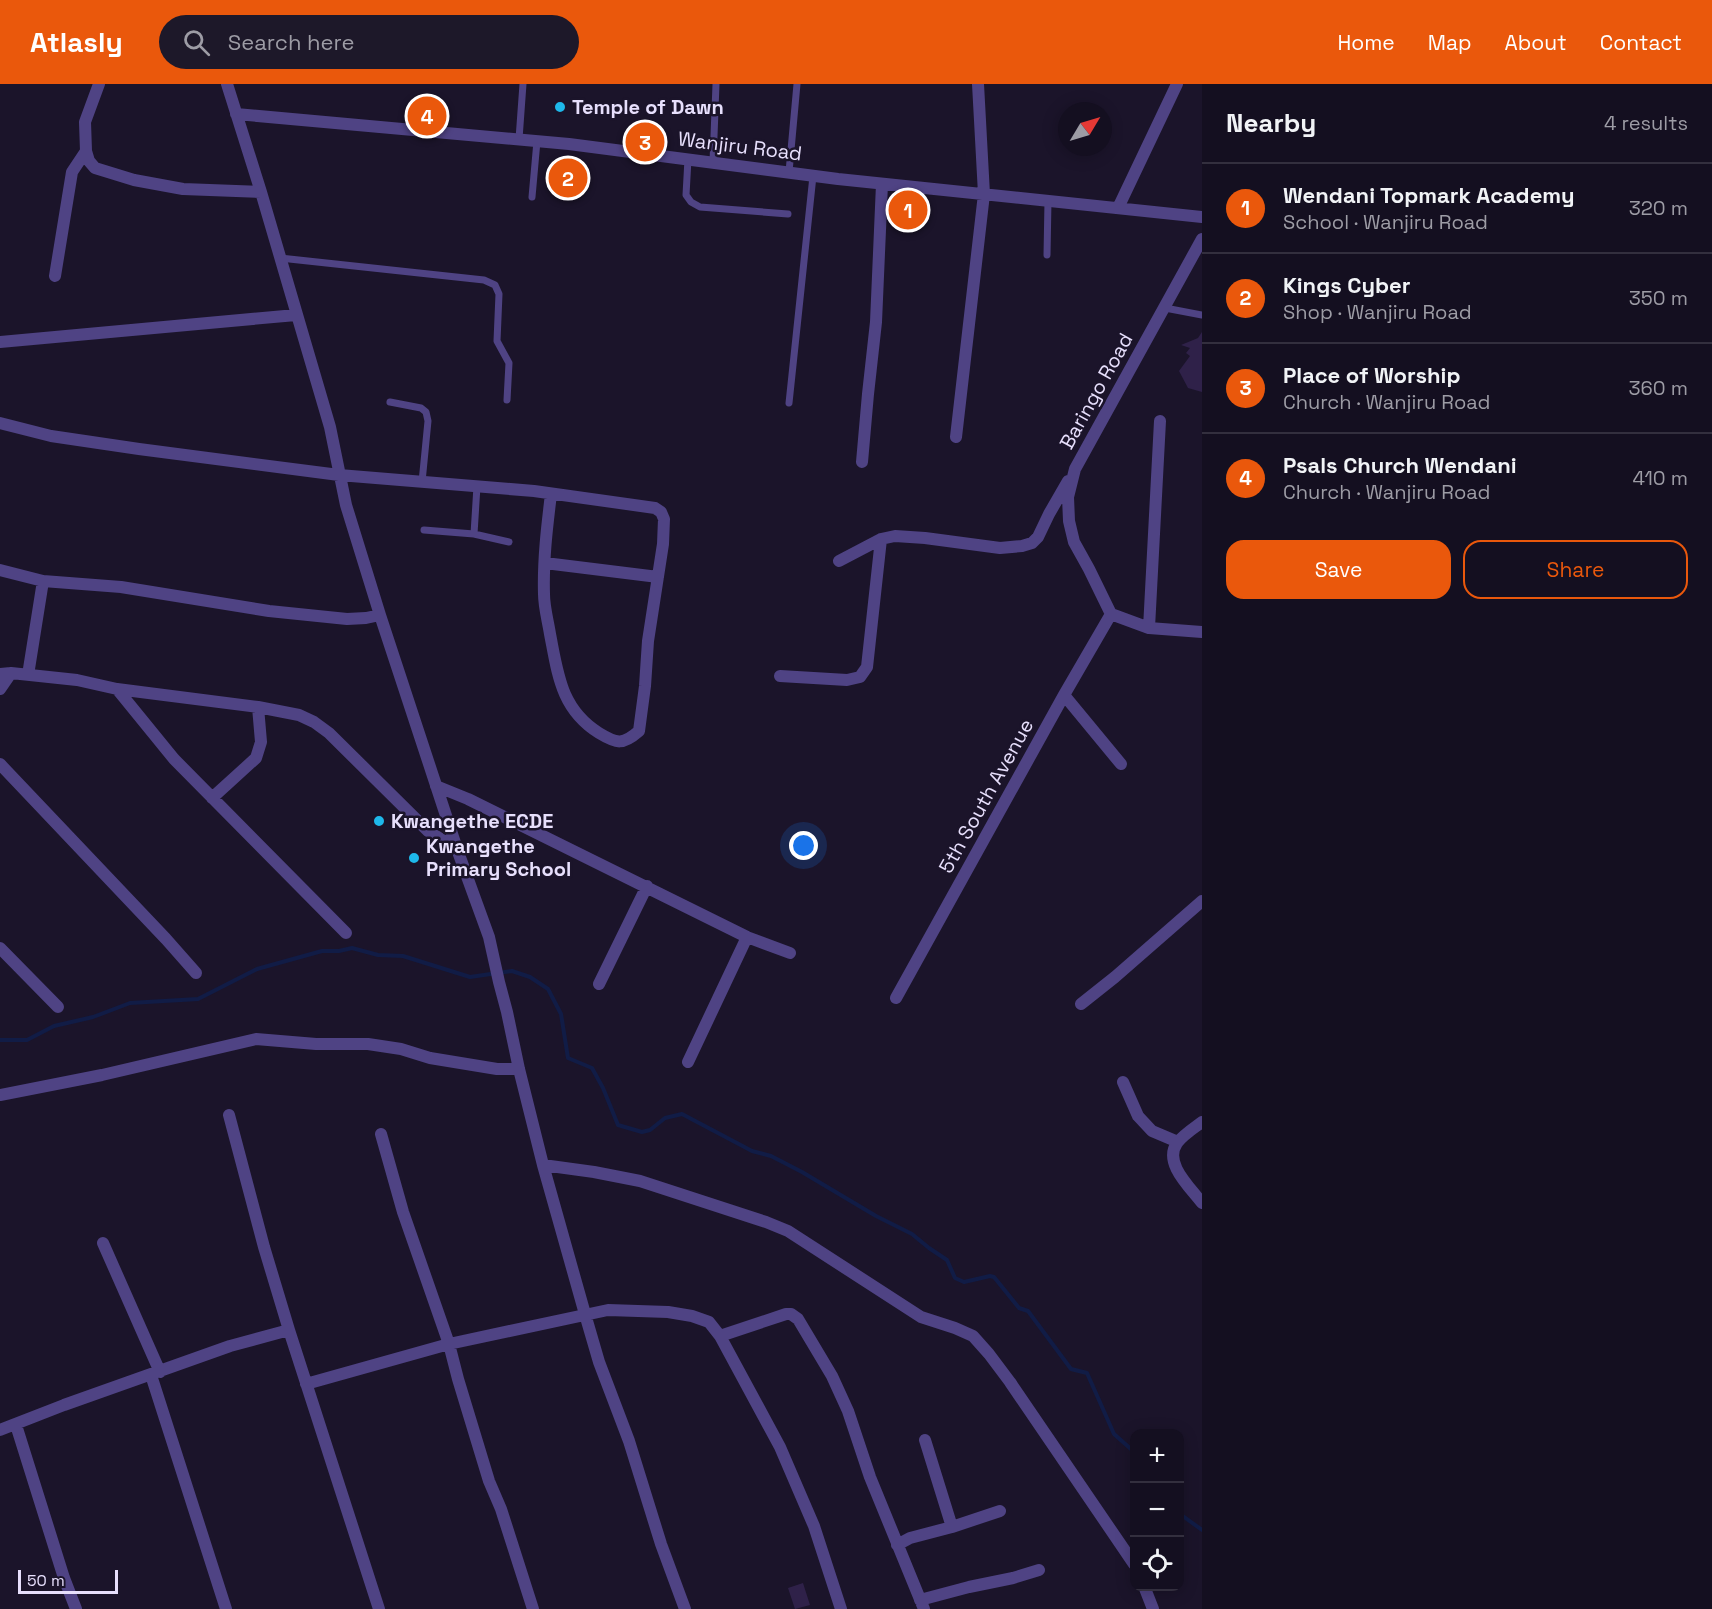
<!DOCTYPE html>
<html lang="en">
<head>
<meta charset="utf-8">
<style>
  :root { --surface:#140f20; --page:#1d1829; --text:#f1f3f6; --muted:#9d9ca5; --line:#332f3e; --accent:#ea580c }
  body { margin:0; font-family:"Space Grotesk",sans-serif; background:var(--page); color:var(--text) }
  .controls { position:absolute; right:18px; bottom:18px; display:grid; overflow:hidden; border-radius:12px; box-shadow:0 3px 15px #0003 }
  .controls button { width:54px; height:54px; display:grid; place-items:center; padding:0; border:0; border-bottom:2px solid var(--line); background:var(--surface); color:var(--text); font:30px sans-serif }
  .compass { position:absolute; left:1058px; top:18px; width:54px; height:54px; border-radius:50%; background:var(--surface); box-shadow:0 3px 15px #0003; rotate:52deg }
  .scale { position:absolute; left:18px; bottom:15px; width:100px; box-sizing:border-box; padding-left:6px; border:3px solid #e7dffc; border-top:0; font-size:16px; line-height:21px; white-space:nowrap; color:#e7dffc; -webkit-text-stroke:4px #1b142a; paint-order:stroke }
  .you { position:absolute; left:804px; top:762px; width:21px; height:21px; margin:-15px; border:4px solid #fff; border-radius:50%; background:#1a73e8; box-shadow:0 0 0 9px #1a73e833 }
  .badge { display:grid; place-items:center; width:39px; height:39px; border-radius:50%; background:var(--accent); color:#fff; font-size:20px; font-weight:700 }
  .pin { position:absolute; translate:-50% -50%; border:3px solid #fff; box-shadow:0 2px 6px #0006 }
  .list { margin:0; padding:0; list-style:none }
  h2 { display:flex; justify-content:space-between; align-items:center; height:78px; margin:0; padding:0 24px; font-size:26px }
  h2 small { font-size:20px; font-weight:400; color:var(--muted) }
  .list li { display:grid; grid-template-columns:39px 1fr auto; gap:18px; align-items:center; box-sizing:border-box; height:90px; padding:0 24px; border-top:2px solid var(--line) }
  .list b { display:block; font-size:22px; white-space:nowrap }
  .list p { margin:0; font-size:20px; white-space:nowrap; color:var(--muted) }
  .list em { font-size:20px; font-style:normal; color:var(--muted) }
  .actions { display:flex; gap:12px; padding:18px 24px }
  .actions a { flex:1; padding:14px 0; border:2px solid var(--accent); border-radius:18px; text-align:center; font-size:21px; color:var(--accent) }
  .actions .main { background:var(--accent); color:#fff }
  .icon { flex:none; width:33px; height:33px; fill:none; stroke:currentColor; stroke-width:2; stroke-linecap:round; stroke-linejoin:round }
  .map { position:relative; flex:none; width:1202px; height:1525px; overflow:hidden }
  header { display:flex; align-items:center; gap:36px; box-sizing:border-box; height:84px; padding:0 30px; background:var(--accent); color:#fff }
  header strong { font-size:28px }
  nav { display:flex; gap:33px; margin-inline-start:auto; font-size:21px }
  .search { width:420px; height:54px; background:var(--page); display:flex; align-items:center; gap:15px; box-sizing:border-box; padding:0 21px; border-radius:33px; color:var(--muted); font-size:22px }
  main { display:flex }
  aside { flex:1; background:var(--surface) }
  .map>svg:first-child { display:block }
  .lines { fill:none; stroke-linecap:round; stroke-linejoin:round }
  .stream { stroke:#111c46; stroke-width:4 }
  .building { fill:#2f2149 }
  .lane { stroke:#4f4384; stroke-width:7 }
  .street { stroke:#4f4384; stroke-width:12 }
  .poi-dot { fill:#1eb8ea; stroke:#1b142a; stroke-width:2 }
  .labels { text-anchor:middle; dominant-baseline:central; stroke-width:5; stroke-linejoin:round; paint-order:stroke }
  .poi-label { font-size:20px; font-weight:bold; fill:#e7dffc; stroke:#1b142a; text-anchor:start }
  .street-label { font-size:20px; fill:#e7dffc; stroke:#1b142a }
</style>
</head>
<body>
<header>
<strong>Atlasly</strong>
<div class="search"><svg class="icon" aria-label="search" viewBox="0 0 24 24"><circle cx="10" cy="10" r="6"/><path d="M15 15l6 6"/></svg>Search here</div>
<nav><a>Home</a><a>Map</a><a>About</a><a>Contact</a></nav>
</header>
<main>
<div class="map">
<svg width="1202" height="1525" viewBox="0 0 1202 1525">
  <rect width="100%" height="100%" fill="#1b142a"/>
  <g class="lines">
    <path class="stream" d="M0,956H27L54,942L93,933L130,919L198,915L257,885L322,867H339L352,864L378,871L403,872L470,893L512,887L530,893L548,905L561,930L568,974L592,984L603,1004L618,1041L642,1048L650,1046L665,1034L682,1030L752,1067L771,1072L802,1088L876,1132L912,1150L929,1164L947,1176L955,1194L964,1198L990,1192L994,1193L1019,1224L1028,1227L1071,1285L1087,1289L1114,1350L1132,1366L1134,1370
      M1180,1430L1202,1446"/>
  </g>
  <path class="building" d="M1202,248V308L1188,304L1179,287L1190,272L1186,269L1190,264L1181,261L1198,254Z
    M803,1499L810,1521L795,1525L788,1504Z"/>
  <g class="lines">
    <path class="lane" d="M519,55L523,0
      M688,75L686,111L691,118L700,123L788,130
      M713,78L716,0
      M789,88L797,0
      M532,113L537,57
      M1047,171L1048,117
      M280,174L484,196L495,201L499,210L497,257L509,279L507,316
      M1165,224L1202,231
      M390,318L421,324L426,328L428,337L422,398
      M789,319L813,92
      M424,446L474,450L509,458
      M474,450L477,402"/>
    <path class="street" d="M99,0L85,38L86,67L89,77L95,84L134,96L183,105L261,108
      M227,0L261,108L330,343L346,421L380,531L457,765L489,853L499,898L507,928L519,985L543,1081L585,1230L599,1278L629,1357L661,1460L685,1525
      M236,30L569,60L838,95L1202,133
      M1118,124L1177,0
      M1202,155L1075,385L1068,413L1069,437L1074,458L1089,485L1111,530L1149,544L1202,548
      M55,192L72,88L86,67
      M0,258L296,231
      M0,339L51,352L139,365L339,391L534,407L655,424L661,428L664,435L663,460L648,557L645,602L639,647C623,661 617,660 599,649C561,625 558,591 550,550C548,537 544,523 544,510C543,476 547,443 551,410
      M956,353L984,110L978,0
      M862,378L868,310L876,238L882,100
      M839,477L881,455L895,452L925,454L1000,464L1022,462L1032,459L1038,453L1049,430L1068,397
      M545,479L658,493
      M0,486L43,497L121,503L269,527L347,535L366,534L380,531
      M1149,544L1160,337
      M0,590L11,589L77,596L117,605L258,623L299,631L314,638L329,649L428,747L457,765
      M28,591L43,497
      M780,592L847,596L860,593L867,583L881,455
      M0,605L11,589
      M117,605L174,675L346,849
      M1064,611L1121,680
      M0,680L166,855L196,889
      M436,702L468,715L747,853L790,869
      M212,714L256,674L261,658L258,623
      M0,864L58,923
      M599,900L647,802
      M896,914L1064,611L1111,530
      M1081,920L1115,893L1202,817
      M688,978L747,853
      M1123,998L1138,1032L1152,1047L1178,1058
      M0,1011L102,991L256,955L316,960H368L401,965L430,974L497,985H519
      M229,1031L264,1163L289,1246L379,1525
      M1202,1038C1194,1044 1183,1051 1177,1059C1163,1079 1190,1103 1202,1119
      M381,1050L403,1128L449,1260L458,1295L489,1397L501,1425L533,1525
      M543,1081L594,1088L640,1097L766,1138L788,1147L921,1233L955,1244L973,1252L989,1270L1010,1298L1134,1480
      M103,1159L160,1288
      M720,1252L786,1230H791L798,1235L832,1292L848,1327L870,1393L924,1525
      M151,1291L226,1525
      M306,1300L449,1260L608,1226L668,1228L692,1232L709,1238L720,1252L780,1363L814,1442L841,1525
      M16,1341L64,1494L76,1525
      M0,1346L64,1321L230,1262L289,1246
      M925,1356L952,1443
      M897,1461L910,1454L952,1443L1000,1427
      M1144,1502L1153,1525
      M920,1516L969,1503L1013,1494L1039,1486"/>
  </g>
  <g class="poi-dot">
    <circle cx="560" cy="23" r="6"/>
    <circle cx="379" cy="737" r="6"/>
    <circle cx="414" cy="774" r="6"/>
  </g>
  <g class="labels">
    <g class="poi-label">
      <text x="572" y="23">Temple of Dawn</text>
      <text x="391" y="737">Kwangethe ECDE</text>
      <text x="426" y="762">Kwangethe<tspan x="426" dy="23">Primary School</tspan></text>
    </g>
    <g class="street-label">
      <text transform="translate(740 62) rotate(7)">Wanjiru Road</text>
      <text transform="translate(1096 307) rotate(-61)">Baringo Road</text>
      <text transform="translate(986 712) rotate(-61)">5th South Avenue</text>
    </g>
  </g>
</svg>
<div class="controls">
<button>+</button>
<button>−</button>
<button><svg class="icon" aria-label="locate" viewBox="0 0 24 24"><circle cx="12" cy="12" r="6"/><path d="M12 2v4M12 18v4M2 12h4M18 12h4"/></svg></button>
</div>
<svg class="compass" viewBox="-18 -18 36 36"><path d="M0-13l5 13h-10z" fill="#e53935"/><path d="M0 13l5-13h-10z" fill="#9d9ca5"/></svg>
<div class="scale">50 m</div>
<div class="you"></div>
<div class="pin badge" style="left:908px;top:126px">1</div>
<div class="pin badge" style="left:568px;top:94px">2</div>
<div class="pin badge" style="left:645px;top:58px">3</div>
<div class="pin badge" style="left:427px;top:32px">4</div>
</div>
<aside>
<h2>Nearby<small>4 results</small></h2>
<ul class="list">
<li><span class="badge">1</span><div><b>Wendani Topmark Academy</b><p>School · Wanjiru Road</p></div><em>320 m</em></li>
<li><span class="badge">2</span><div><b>Kings Cyber</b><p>Shop · Wanjiru Road</p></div><em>350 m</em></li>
<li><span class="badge">3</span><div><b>Place of Worship</b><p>Church · Wanjiru Road</p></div><em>360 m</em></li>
<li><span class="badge">4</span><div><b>Psals Church Wendani</b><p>Church · Wanjiru Road</p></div><em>410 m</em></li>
</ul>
<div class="actions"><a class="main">Save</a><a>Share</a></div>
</aside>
</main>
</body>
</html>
